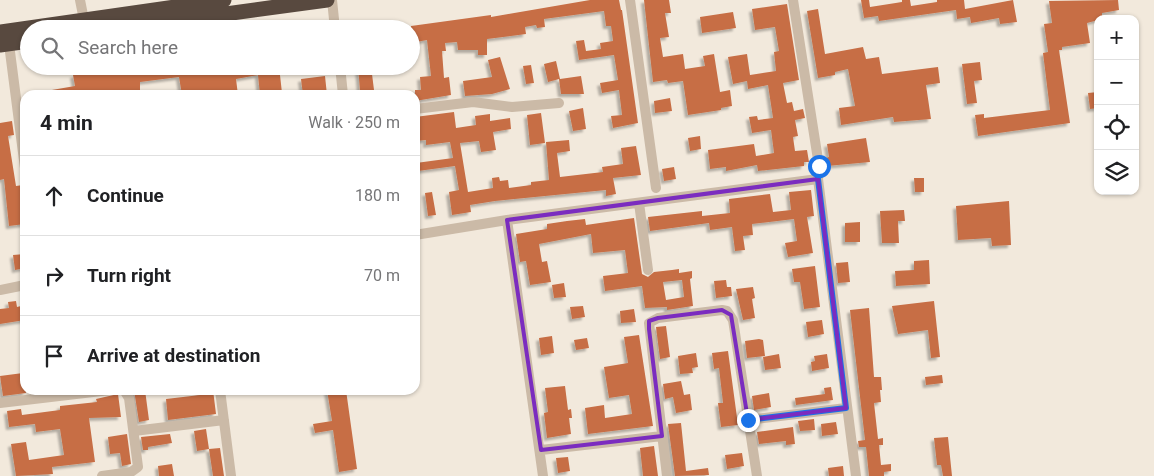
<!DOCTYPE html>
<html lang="en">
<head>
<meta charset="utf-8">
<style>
  :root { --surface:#fff; --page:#f6f6f6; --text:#202124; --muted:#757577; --line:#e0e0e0 }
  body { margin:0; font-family:Roboto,sans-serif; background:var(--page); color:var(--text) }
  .controls { position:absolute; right:15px; top:15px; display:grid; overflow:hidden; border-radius:10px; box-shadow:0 1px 4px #0004 }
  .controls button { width:45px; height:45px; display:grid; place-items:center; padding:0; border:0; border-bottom:1px solid var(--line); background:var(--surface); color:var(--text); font:25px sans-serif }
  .stop { position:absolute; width:15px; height:15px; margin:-11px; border:4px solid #1a73e8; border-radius:50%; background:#fff }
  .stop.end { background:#1a73e8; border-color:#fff; box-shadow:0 1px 5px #0008 }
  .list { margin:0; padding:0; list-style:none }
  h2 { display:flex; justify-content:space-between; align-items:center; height:65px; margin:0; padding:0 20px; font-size:21px }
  h2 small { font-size:16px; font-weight:400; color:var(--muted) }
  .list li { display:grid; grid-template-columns:32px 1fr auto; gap:15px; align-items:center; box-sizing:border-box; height:80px; padding:0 20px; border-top:1px solid var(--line) }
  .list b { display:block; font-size:19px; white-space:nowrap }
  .list em { font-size:16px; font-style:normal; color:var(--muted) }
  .icon { flex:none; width:28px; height:28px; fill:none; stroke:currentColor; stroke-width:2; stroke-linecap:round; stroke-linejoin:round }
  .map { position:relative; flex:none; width:1154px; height:476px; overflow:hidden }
  .search { position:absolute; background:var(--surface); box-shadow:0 1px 4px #0004; left:20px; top:20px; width:400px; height:55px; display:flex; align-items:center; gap:12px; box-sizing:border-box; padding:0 18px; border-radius:28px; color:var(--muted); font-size:19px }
  .panel { position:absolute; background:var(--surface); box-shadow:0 1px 4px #0004; left:20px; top:90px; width:400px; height:305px; border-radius:15px }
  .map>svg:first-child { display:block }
  .building { fill:#c76e45; fill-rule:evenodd; filter:url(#shadow) }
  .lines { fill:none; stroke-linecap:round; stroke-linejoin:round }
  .street { stroke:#cbbaa7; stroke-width:10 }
  .highway { stroke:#58493f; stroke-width:15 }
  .route { stroke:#1a73e8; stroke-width:6 }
  .marked { fill:none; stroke:#7b2cbf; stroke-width:4; stroke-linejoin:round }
</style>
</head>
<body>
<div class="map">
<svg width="1154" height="476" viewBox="0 0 1154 476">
  <defs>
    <filter id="shadow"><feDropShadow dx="-3" dy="3" stdDeviation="1" flood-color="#0004"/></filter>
  </defs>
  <rect width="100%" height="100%" fill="#f2e9dc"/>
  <path class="building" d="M590,0H619L621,10H622L638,123L613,128L611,116L622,115L619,90L602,93L600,83L618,80L614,55L579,60L576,41L584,40L586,51L601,49L600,43L613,41L611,26H606L604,11L544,19L545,27L537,28L536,25L525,27L526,34L487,39V55H478V50H458L457,42L445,43L446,51H442L444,78L449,77L451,95L415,101V90H421L420,77L431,76L427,40L411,43V26L491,15V17Z
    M644,0H669L671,13H665L669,37L660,38L663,57L683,54L685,69L705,66L703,56L714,54L720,92L730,90L732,106L721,108V110L688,115L683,81L668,83L667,80L653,82Z
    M861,0H869L870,7L902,2V0H910L911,6L937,2V0H964L965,9L1013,0L1017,22L1000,24L999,18L971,23L970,17L957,19L956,10L879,21L878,16L864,18Z
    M1118,0L1119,10L1102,13V19L1087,23L1090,43L1062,47V50H1059L1070,123L978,136L975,115L984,114V118L1050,110L1043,53L1048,52L1044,24L1052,23L1049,1Z
    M787,4L799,80L783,83L787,103L792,102L794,111L803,109L805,118L795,120L798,136L793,137L795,151L807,150L809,162H804V166L758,171L757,165L726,171V167L710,169L708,150L754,144L756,156L774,153L771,130L752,133L749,117L757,116L758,120L773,118L768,85L748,89L747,81L733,84L728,57L747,54L750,75L776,71L774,52L779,51L775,27L755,30L752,9Z
    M818,9L825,54L863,47L866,59L879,57L882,74L938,67L940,83L926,85L931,119L894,122L893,117L841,125L839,108L855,106L848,69L835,72V75L818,78L807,11Z
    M733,12L736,28L702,33L700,17Z
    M500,57L510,89L492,94L465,96L463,81L492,77L488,60Z
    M556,61L560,79L581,76L584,94H561L559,79L548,82L544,64Z
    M980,62L982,80L974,81L977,103L967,104L962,64Z
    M531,65L534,83L526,84L523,66Z
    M124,66H279L282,93L260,95L258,75L236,79L238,95H182L179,77L140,82V95H102L103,90L67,95H46V91L75,86L73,75Z
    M358,66H371L374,90L360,91Z
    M325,76L327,95H303L301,79Z
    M1098,92V108L1090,109L1088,93Z
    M670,98L672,111L655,113L654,101Z
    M583,108L586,129L573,131L569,111Z
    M454,112L456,128L476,125L475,116L490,114V121L510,118L511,129L493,132L496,150L481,152L479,141L460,143L468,192L493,188L492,178L499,177L500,181L508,180L509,188L531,185V182L549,180L546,142L569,140L570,151L557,153L560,177L603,172L602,167L623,164L621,148L636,146L641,175L613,178L616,194L606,196V190L495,201L470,205L471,212L452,215L449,192L459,190L455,166L418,171L416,163L453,158L450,142L426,145V140L415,141V117Z
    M541,113L545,143L530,145L527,115Z
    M12,121L14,135L8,136L16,186L23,185L25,224L9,226L4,179L0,180V123Z
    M700,136L701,149L690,151L688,138Z
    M866,138L870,162L827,166L826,158L829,157L827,144Z
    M674,167L676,179L664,181L662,169Z
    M914,178H924V192H915Z
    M811,190L814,216L807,217L813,253L788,257L785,243L797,241L794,219L752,224L753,235L743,236L745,250L735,251L732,227L710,230L709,223L650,231L648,217L702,211V216L730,213L729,199L770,194L773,212L791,210L789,192Z
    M432,192L436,215L428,216L425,193Z
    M1009,201L1011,245L992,246L991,238L958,240L956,206Z
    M904,210L905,221H898L899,243H882L880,211Z
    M634,218L642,274L648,277L654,272L672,270L679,269V273L692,271V278L690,279L693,306L667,310V307L645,308L642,286L605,291L603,276L628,273L625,250L593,253L591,234L539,244L542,262L547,261L551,282L530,285L526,261L520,262L516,234L547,229V224L567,221L585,219L586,225ZM682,280L684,297L666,300L663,282Z
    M860,222V242H845V223Z
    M25,254V268L15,270L13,255Z
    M929,260L930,284L896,286L895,271L914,270V261Z
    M848,262L850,282L838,283L836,263Z
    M815,266L820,307L804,309L800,282H794L792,269Z
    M726,280L727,287H731L732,296L716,298L714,281Z
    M564,283L566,297L554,298L552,285Z
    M753,287L755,298L752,299L755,318L743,320L736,289Z
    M16,301L17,307L25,305V320L0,324V309L9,308L8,302Z
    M934,301L940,357L931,358L928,330L898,334L892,306Z
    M583,306L585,317L572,319L570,307Z
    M869,308L874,377H881L882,390H880L881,402L874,403L878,439L883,438V445H879L881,465L891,464V471L884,472V476H869L866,447H859L858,441L865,440L850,310Z
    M634,309L636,322L621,323L620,311Z
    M822,320L824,334L808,337L806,322Z
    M666,326L670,357L660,359L656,327Z
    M639,335L653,426L588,434L585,408L604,405L605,418L632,414L629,395L609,398L604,367L628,363L624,337Z
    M552,336L554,353L541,355L539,338Z
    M587,338L589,348L576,350L574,340Z
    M759,339L763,340L765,356L747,358L745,341Z
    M728,351L738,425L721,427L718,403H723L719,368L714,369L712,353Z
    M696,353L698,367L692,368L693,373L680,374L678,356Z
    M779,354L781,368L765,370L763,357Z
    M827,354L829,368L812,371L811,362L815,361L814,356Z
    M23,373L26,393L3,396L0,376Z
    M942,375L943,383L926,385L925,377Z
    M681,381L684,395L690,394L692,410L676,413L673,397L665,399L663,384Z
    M565,386L568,410L571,409L572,418H569L571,434L547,438L544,413L548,412L545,388Z
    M831,387L833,400L796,405L795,398L825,394L824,388Z
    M134,390H145L149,420L139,422Z
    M199,390H213L216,414L168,420L166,399L200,395Z
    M327,390H346L357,469L339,472L333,430L315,433L313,424L332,421Z
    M769,393L771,407L754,410L752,396Z
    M118,394L121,417L89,418L95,462L52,467L53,474L16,476L11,444L26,442L29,460L64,455L60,429L36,432L35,424L9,427L7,411L21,409L22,415L60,410V406L97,402L96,399Z
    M814,419L815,430L800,431L798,421Z
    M836,422L838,434L822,436L821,424Z
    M681,423L686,471L708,468L709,475L675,476L668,424Z
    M793,427L795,444L786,445V441L759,444L757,432Z
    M206,429L209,449L197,451L194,431Z
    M127,434L131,464L122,466L120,453L110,454L108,437Z
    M170,434L172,443L148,447V450H143L141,437Z
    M948,437L952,476H943L941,465H937L934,438Z
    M654,446L658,476H643L640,448Z
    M220,448L224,476H213L209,449Z
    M742,453L744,466L727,469L725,455Z
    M568,457L570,471L558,473L556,458Z
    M172,464L174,476H159L158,466Z
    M843,466L844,476H829L828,468Z"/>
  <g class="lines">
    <path class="street" d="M80,0L84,20
      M332,0L335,29
      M630,0L656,188
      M793,0L819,166L818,179L856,476
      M9,44L25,168
      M340,66L343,95
      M415,109L473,102L512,107L559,103
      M639,203L648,270
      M507,220L543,476
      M415,235L507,220L818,179
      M0,290L25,285
      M220,390L231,476
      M0,403L110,390
      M748,420L846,408
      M134,431L224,420
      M541,450L662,436
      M102,476L131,472L138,467L129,398L124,390
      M667,476L649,323L658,318L722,310L727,311L733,320L757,476"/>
    <path class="highway" d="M116,29L327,0
      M0,32L224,0
      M0,45L29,41"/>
  </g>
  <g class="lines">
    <path class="route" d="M748,420L846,408L818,179L819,166"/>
  </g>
  <path class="marked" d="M818,179L846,408L748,420L731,315L722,310L658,318L649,321V329L662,436L541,450L507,220Z"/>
</svg>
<div class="controls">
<button>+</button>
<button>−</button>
<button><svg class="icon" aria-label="locate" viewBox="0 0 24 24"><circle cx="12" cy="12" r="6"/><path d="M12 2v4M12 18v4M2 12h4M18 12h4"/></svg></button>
<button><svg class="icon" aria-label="layers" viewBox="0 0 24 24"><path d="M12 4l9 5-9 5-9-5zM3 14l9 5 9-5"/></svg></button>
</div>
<div class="stop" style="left:819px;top:166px"></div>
<div class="stop end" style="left:748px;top:420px"></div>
<div class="search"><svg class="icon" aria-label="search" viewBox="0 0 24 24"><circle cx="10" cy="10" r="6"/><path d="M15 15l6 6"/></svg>Search here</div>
<section class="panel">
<h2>4 min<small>Walk · 250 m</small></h2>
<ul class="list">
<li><svg class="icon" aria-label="ahead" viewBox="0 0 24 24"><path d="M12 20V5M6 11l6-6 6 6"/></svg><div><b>Continue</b></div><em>180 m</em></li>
<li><svg class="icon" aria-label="right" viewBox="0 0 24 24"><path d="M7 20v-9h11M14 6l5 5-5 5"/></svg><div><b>Turn right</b></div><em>70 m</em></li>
<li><svg class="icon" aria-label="arrive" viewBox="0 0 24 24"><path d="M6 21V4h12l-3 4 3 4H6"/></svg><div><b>Arrive at destination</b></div></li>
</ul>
</section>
</div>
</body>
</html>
